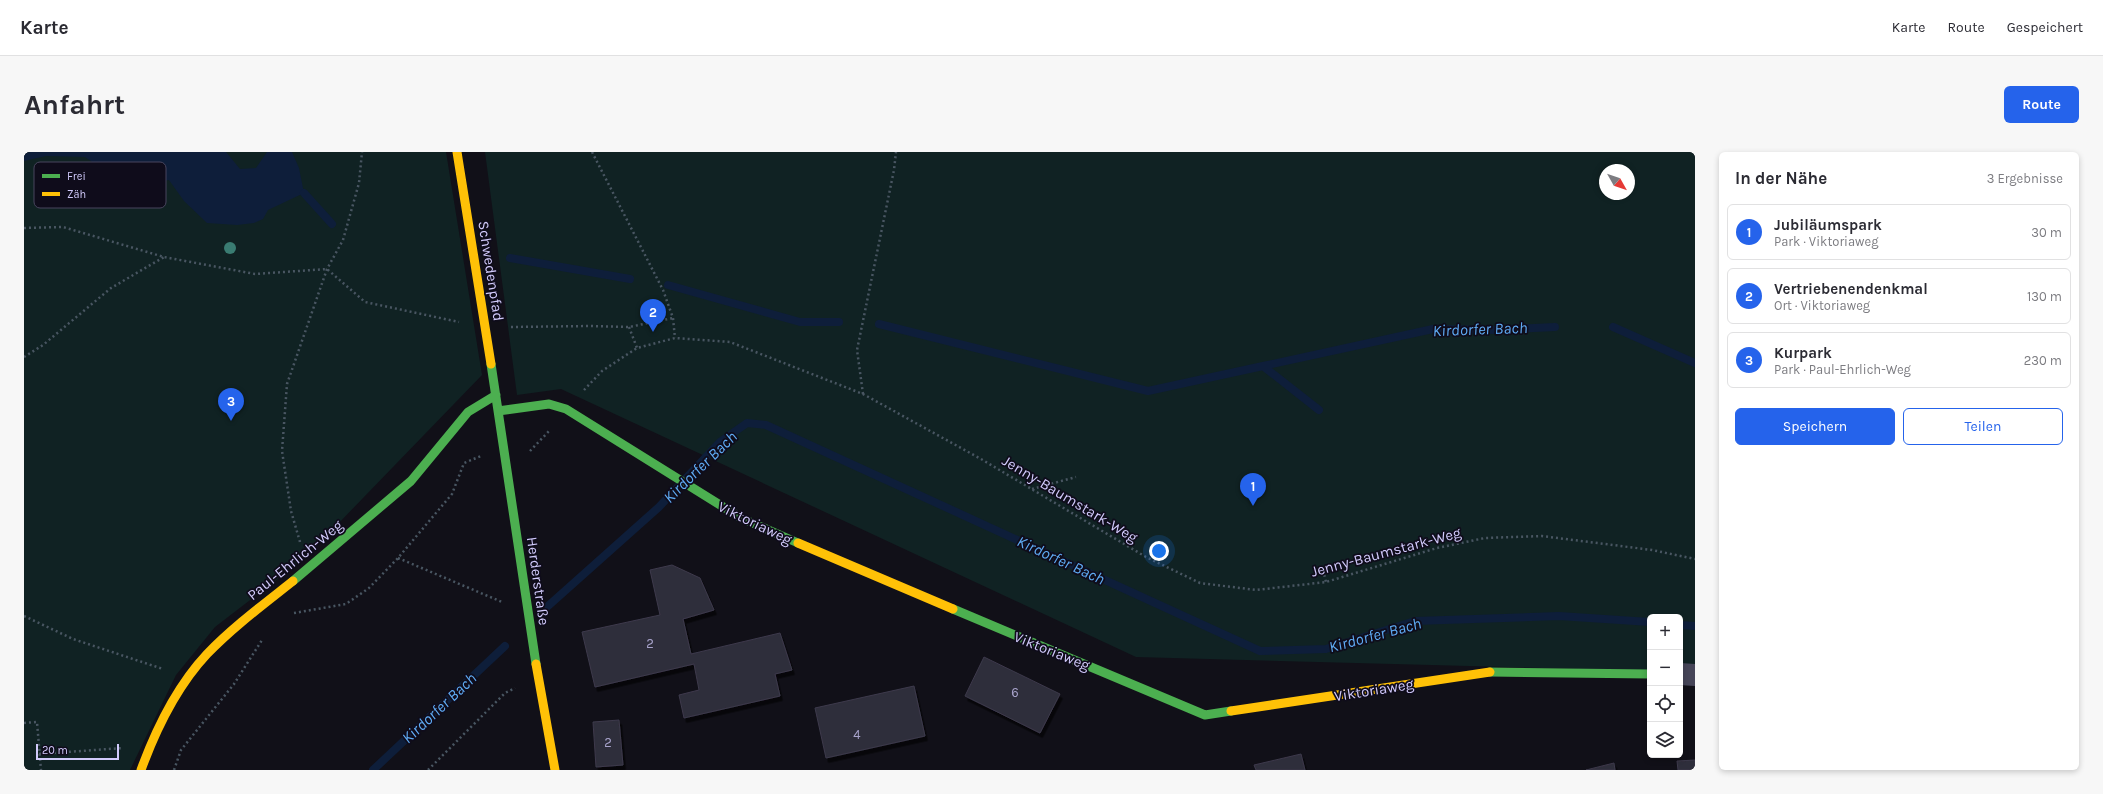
<!DOCTYPE html>
<html lang="de">
<head>
<meta charset="utf-8">
<style>
  :root { --surface:#fff; --page:#f7f7f7; --text:#2b2b33; --muted:#7c7c81; --line:#e1e1e2; --accent:#2563eb }
  body { margin:0; font-family:Karla,sans-serif; background:var(--page); color:var(--text) }
  .controls { position:absolute; right:12px; bottom:12px; display:grid; overflow:hidden; border-radius:6px; box-shadow:0 2px 6px #0003 }
  .controls button { width:36px; height:36px; display:grid; place-items:center; padding:0; border:0; border-bottom:1px solid var(--line); background:var(--surface); color:var(--text); font:20px sans-serif }
  .compass { position:absolute; left:1575px; top:12px; width:36px; height:36px; border-radius:50%; background:var(--surface); box-shadow:0 2px 6px #0003; rotate:130deg }
  .scale { position:absolute; left:12px; bottom:10px; width:83px; box-sizing:border-box; padding-left:4px; border:2px solid #d1cafb; border-top:0; font-size:11px; line-height:14px; white-space:nowrap; color:#d1cafb; -webkit-text-stroke:3px #0f0c1b; paint-order:stroke }
  .you { position:absolute; left:1135px; top:399px; width:14px; height:14px; margin:-10px; border:3px solid #fff; border-radius:50%; background:#1a73e8; box-shadow:0 0 0 6px #1a73e833 }
  .badge { display:grid; place-items:center; width:26px; height:26px; border-radius:50%; background:var(--accent); color:#fff; font-size:13px; font-weight:700 }
  .pin { position:absolute; translate:-50% -33px; filter:drop-shadow(0 1px 2px #0008) }
  .pin::after { content:''; position:absolute; top:21px; width:14px; height:12px; background:inherit; clip-path:polygon(0 0,100% 0,50% 100%) }
  .list { margin:0; padding:0; list-style:none }
  h2 { display:flex; justify-content:space-between; align-items:center; height:52px; margin:0; padding:0 16px; font-size:17px }
  h2 small { font-size:13px; font-weight:400; color:var(--muted) }
  .list li { display:grid; grid-template-columns:26px 1fr auto; gap:12px; align-items:center; box-sizing:border-box; height:56px; margin:0 8px 8px; padding:0 8px; border:1px solid var(--line); border-radius:6px }
  .list b { display:block; font-size:15px; white-space:nowrap }
  .list p { margin:0; font-size:13px; white-space:nowrap; color:var(--muted) }
  .list em { font-size:13px; font-style:normal; color:var(--muted) }
  .actions { display:flex; gap:8px; padding:12px 16px }
  .actions a { flex:1; padding:9px 0; border:1px solid var(--accent); border-radius:6px; text-align:center; font-size:14px; color:var(--accent) }
  .actions .main { background:var(--accent); color:#fff }
  .icon { flex:none; width:22px; height:22px; fill:none; stroke:currentColor; stroke-width:2; stroke-linecap:round; stroke-linejoin:round }
  .map { position:relative; flex:none; width:1671px; height:618px; overflow:hidden; border-radius:6px }
  header { display:flex; align-items:center; gap:24px; box-sizing:border-box; height:56px; padding:0 20px; background:var(--surface); border-bottom:1px solid var(--line) }
  header strong { font-size:19px }
  nav { display:flex; gap:22px; margin-inline-start:auto; font-size:14px }
  .intro { display:flex; align-items:center; justify-content:space-between; box-sizing:border-box; height:96px; padding:0 24px }
  h1 { margin:0; font-size:28px }
  .button { padding:10px 18px; border-radius:6px; background:var(--accent); color:#fff; font-size:14px; font-weight:700 }
  main { display:flex; gap:24px; padding:0 24px }
  aside { flex:1; background:var(--surface); border-radius:6px; box-shadow:0 2px 6px #0003 }
  .map>svg:first-child { display:block }
  .green { fill:#102223; fill-rule:evenodd }
  .water { fill:#0e1e3a }
  .lines { fill:none; stroke-linecap:round; stroke-linejoin:round }
  .stream { stroke:#0e1e3a; stroke-width:8 }
  .building { fill:#2f2d3a; stroke:#3d3a4c; filter:url(#shadow) }
  .path { stroke:#495662; stroke-width:2.5; stroke-dasharray:2 3; stroke-linecap:butt }
  .street { stroke:#464558; stroke-width:22 }
  .fast { stroke:#4caf50; stroke-width:9 }
  .slow { stroke:#ffc107; stroke-width:9 }
  .tree { fill:#3a7c72 }
  .labels { text-anchor:middle; dominant-baseline:central; stroke-width:3.5; stroke-linejoin:round; paint-order:stroke }
  .number-label { font-size:13px; fill:#a8a3cb }
  .street-label { font-size:15px; fill:#d1cafb; stroke:#0f0c1b }
  .water-label { font-size:16px; font-style:italic; fill:#5fabf4; stroke:#0f0c1b }
  .key { fill:#0f0c1b; stroke:#49455e; stroke-width:1 }
  .key-label { font-size:11px; fill:#d1cafb }
</style>
</head>
<body>
<header>
<strong>Karte</strong>
<nav><a>Karte</a><a>Route</a><a>Gespeichert</a></nav>
</header>
<div class="intro"><h1>Anfahrt</h1><a class="button">Route</a></div>
<main>
<div class="map">
<svg width="1671" height="618" viewBox="0 0 1671 618">
  <defs>
    <filter id="shadow"><feDropShadow dx="2.5" dy="4.5" stdDeviation="0" flood-color="#0009"/></filter>
  </defs>
  <rect width="100%" height="100%" fill="#111018"/>
  <path class="green" d="M0,0H422L458,223L281,406L191,475L152,523L106,618H0Z
    M461,0H1671V520L1656,519V465H1626V519L1112,505L537,237L493,243ZM1581,18H1605V42H1581Z"/>
  <path class="water" d="M0,0H202L216,17L232,16L243,0H268L275,16L280,41L244,58L239,67L230,71L213,73L183,71L160,49L145,28C125,30 115,34 105,53L94,52L87,23L61,5L22,4L0,9Z"/>
  <g class="lines">
    <path class="stream" d="M280,41L308,72
      M486,106L606,127
      M644,133L776,170H815
      M855,172L1124,239L1239,214L1295,258
      M1589,175L1671,211
      M1239,214L1409,177L1473,178L1531,175
      M524,454L635,355L696,290L723,271L742,273L1236,499L1302,497L1391,469L1535,464L1626,470
      M1656,473L1671,474
      M349,618L481,494"/>
  </g>
  <path class="building" d="M648,413L676,426L690,458L659,467L667,502L756,481L768,518L751,522L756,544L660,566L655,543L675,538L670,512L571,535L558,480L636,463L626,418Z
    M960,505L1036,542L1016,581L941,544Z
    M890,534L901,584L802,606L791,556Z
    M595,568L599,613L572,615L569,570Z
    M1277,602L1281,618H1232L1230,613Z
    M1671,608V618H1654L1653,609Z
    M1590,611L1591,618H1562Z"/>
  <g class="lines">
    <path class="path" d="M568,0L639,138L649,166L651,186
      M0,76L39,75L140,105L231,122L303,117L341,150L435,170
      M487,175L567,174L605,175L649,166
      M605,175L613,196
      M0,205L19,193L87,136L140,105
      M560,238L578,219L613,196L651,186L706,190L839,242L957,307L1122,405L1176,431L1232,438L1302,430L1413,396L1461,386L1518,384L1628,398L1671,407
      M839,242L833,198L870,18L872,0
      M506,299L526,278
      M1008,337L1052,325
      M276,390L267,359L258,299L263,232L303,117L319,88L335,31L338,0
      M374,406L478,450
      M1299,418L1302,430
      M270,461L322,452L345,436L374,406L428,342L440,311L457,304
      M0,464L49,487L139,517
      M0,571L13,570L17,618
      M15,602L99,596
      M150,618L157,598L210,532L238,488
      M404,618L481,541L491,536"/>
    <path class="street" d="M1656,522L1671,523"/>
    <path class="fast" d="M467,212L512,512
      M474,259L525,252L542,257L717,366L774,391
      M269,429L387,329L444,260L472,243
      M929,457L1181,563L1207,559
      M1466,520L1626,522"/>
    <path class="slow" d="M433,0L467,212
      M774,391L929,457
      M512,512L531,618
      M1207,559L1466,520
      M117,618C132,577 153,534 183,502C209,475 240,452 269,429"/>
  </g>
  <circle class="tree" cx="206" cy="96" r="6"/>
  <g class="labels">
    <g class="number-label">
      <text x="626" y="491">2</text>
      <text x="991" y="540">6</text>
      <text x="833" y="582">4</text>
      <text x="584" y="590">2</text>
    </g>
    <g class="street-label">
      <text transform="translate(467 119) rotate(81)">Schwedenpfad</text>
      <text transform="translate(1046 347) rotate(31)">Jenny-Baumstark-Weg</text>
      <text transform="translate(731 371) rotate(26)">Viktoriaweg</text>
      <text transform="translate(1362 400) rotate(-15)">Jenny-Baumstark-Weg</text>
      <text transform="translate(271 408) rotate(-39)">Paul-Ehrlich-Weg</text>
      <text transform="translate(514 429) rotate(82)">Herderstraße</text>
      <text transform="translate(1028 499) rotate(22)">Viktoriaweg</text>
      <text transform="translate(1350 538) rotate(-9)">Viktoriaweg</text>
    </g>
    <g class="water-label">
      <text transform="translate(1456 177) rotate(-2)">Kirdorfer Bach</text>
      <text transform="translate(676 315) rotate(-44)">Kirdorfer Bach</text>
      <text transform="translate(1037 408) rotate(25)">Kirdorfer Bach</text>
      <text transform="translate(1351 483) rotate(-15)">Kirdorfer Bach</text>
      <text transform="translate(415 556) rotate(-43)">Kirdorfer Bach</text>
    </g>
  </g>
  <rect x="10" y="10" width="132" height="46" rx="6" class="key"/>
  <rect x="18" y="22" width="18" height="4" fill="#4caf50"/>
  <rect x="18" y="40" width="18" height="4" fill="#ffc107"/>
  <g class="key-label">
    <text x="43" y="28">Frei</text>
    <text x="43" y="46">Zäh</text>
  </g>
</svg>
<div class="controls">
<button>+</button>
<button>−</button>
<button><svg class="icon" aria-label="locate" viewBox="0 0 24 24"><circle cx="12" cy="12" r="6"/><path d="M12 2v4M12 18v4M2 12h4M18 12h4"/></svg></button>
<button><svg class="icon" aria-label="layers" viewBox="0 0 24 24"><path d="M12 4l9 5-9 5-9-5zM3 14l9 5 9-5"/></svg></button>
</div>
<svg class="compass" viewBox="-18 -18 36 36"><path d="M0-13l5 13h-10z" fill="#e53935"/><path d="M0 13l5-13h-10z" fill="#7c7c81"/></svg>
<div class="scale">20 m</div>
<div class="you"></div>
<div class="pin badge" style="left:1229px;top:354px">1</div>
<div class="pin badge" style="left:629px;top:180px">2</div>
<div class="pin badge" style="left:207px;top:269px">3</div>
</div>
<aside>
<h2>In der Nähe<small>3 Ergebnisse</small></h2>
<ul class="list">
<li><span class="badge">1</span><div><b>Jubiläumspark</b><p>Park · Viktoriaweg</p></div><em>30 m</em></li>
<li><span class="badge">2</span><div><b>Vertriebenendenkmal</b><p>Ort · Viktoriaweg</p></div><em>130 m</em></li>
<li><span class="badge">3</span><div><b>Kurpark</b><p>Park · Paul-Ehrlich-Weg</p></div><em>230 m</em></li>
</ul>
<div class="actions"><a class="main">Speichern</a><a>Teilen</a></div>
</aside>
</main>
</body>
</html>
